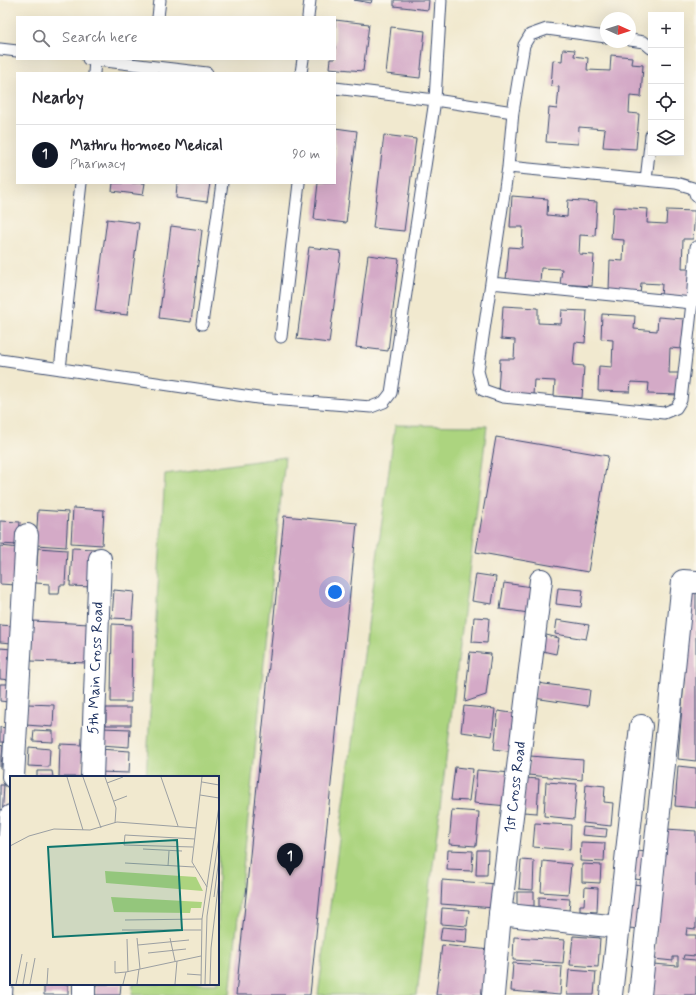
<!DOCTYPE html>
<html lang="en">
<head>
<meta charset="utf-8">
<style>
  :root { --surface:#fff; --page:#f7f7f7; --text:#2b2b33; --muted:#7c7c81; --line:#e1e1e2; --accent:#111827 }
  body { margin:0; font-family:Mynerve,sans-serif; background:var(--page); color:var(--text) }
  .controls { position:absolute; right:12px; top:12px; display:grid; overflow:hidden; border-radius:0px; box-shadow:0 4px 16px #0002 }
  .controls button { width:36px; height:36px; display:grid; place-items:center; padding:0; border:0; border-bottom:1px solid var(--line); background:var(--surface); color:var(--text); font:20px sans-serif }
  .compass { position:absolute; left:600px; top:12px; width:36px; height:36px; border-radius:50%; background:var(--surface); box-shadow:0 4px 16px #0002; rotate:93deg }
  .you { position:absolute; left:335px; top:592px; width:14px; height:14px; margin:-10px; border:3px solid #fff; border-radius:50%; background:#1a73e8; box-shadow:0 0 0 6px #1a73e833 }
  .badge { display:grid; place-items:center; width:26px; height:26px; border-radius:50%; background:var(--accent); color:#fff; font-size:13px; font-weight:700 }
  .pin { position:absolute; translate:-50% -33px; filter:drop-shadow(0 1px 2px #0008) }
  .pin::after { content:''; position:absolute; top:21px; width:14px; height:12px; background:inherit; clip-path:polygon(0 0,100% 0,50% 100%) }
  .list { margin:0; padding:0; list-style:none }
  h2 { display:flex; justify-content:space-between; align-items:center; height:52px; margin:0; padding:0 16px; font-size:17px }
  h2 small { font-size:13px; font-weight:400; color:var(--muted) }
  .list li { display:grid; grid-template-columns:26px 1fr auto; gap:12px; align-items:center; box-sizing:border-box; height:60px; padding:0 16px; border-top:1px solid var(--line) }
  .list b { display:block; font-size:15px; white-space:nowrap }
  .list p { margin:0; font-size:13px; white-space:nowrap; color:var(--muted) }
  .list em { font-size:13px; font-style:normal; color:var(--muted) }
  .icon { flex:none; width:22px; height:22px; fill:none; stroke:currentColor; stroke-width:2; stroke-linecap:round; stroke-linejoin:round }
  .map { position:relative; flex:none; width:696px; height:995px; overflow:hidden }
  .search { position:absolute; background:var(--surface); box-shadow:0 4px 16px #0002; left:16px; top:16px; width:320px; height:44px; display:flex; align-items:center; gap:10px; box-sizing:border-box; padding:0 14px; border-radius:0px; color:var(--muted); font-size:15px }
  .panel { position:absolute; background:var(--surface); box-shadow:0 4px 16px #0002; left:16px; top:72px; width:320px; height:112px; border-radius:0px }
  .map>svg:first-child { display:block }
  .green { fill:#acd47f; stroke:#64826e }
  .building { fill:#d4aac7 }
  .lines { fill:none; stroke-linecap:round; stroke-linejoin:round }
  .lane-casing { stroke:#3b4b6f; stroke-width:13 }
  .street-casing { stroke:#3b4b6f; stroke-width:24 }
  .lane { stroke:#fff; stroke-width:11 }
  .street { stroke:#fff; stroke-width:22 }
  .labels { text-anchor:middle; dominant-baseline:central; stroke-width:3; stroke-linejoin:round; paint-order:stroke }
  .street-label { font-size:15px; fill:#1b2f5e; stroke:#fbf7ec }
  .inset-road { fill:none; stroke:#9b9fa2; stroke-width:1 }
  .view { fill:#0f766e; fill-opacity:0.15; stroke:#0f766e; stroke-width:2 }
  .inset-edge { fill:none; stroke:#1b2f5e; stroke-width:2 }
</style>
</head>
<body>
<div class="map">
<svg width="696" height="995" viewBox="0 0 696 995">
  <rect width="100%" height="100%" fill="#fbf7ec"/>
  <filter id="ink" filterUnits="userSpaceOnUse"><feTurbulence type="fractalNoise" baseFrequency=".025" numOctaves="2"/><feDisplacementMap in="SourceGraphic" scale="8" xChannelSelector="R" yChannelSelector="G"/><feConvolveMatrix kernelMatrix="1 2 1 2 8 2 1 2 1" color-interpolation-filters="sRGB"/></filter>
  <filter id="wash" filterUnits="userSpaceOnUse"><feTurbulence type="fractalNoise" baseFrequency=".012" numOctaves="4" result="noise"/><feDisplacementMap in="SourceGraphic" scale="16" xChannelSelector="R" yChannelSelector="G"/><feGaussianBlur stdDeviation="0.9" result="paint"/><feColorMatrix in="noise" values="0 0 0 0 0 0 0 0 0 0 0 0 0 0 0 0 0 1.4 0 .05"/><feComposite in="paint" operator="in"/></filter>
  <g filter="url(#wash)">
    <rect width="100%" height="100%" fill="#f1e9cf"/>
    <path class="green" d="M395,425L487,426L417,995H318Z
      M285,457L230,995H132L133,984H218V777H146L165,474Z"/>
    <g id="blocks">
      <path class="building" d="M354,0H372L371,3Z
        M394,0H429L428,10L394,6Z
        M335,20L369,24L363,71L329,68L330,59H335Z
        M391,27L425,31L420,78L386,74Z
        M563,49L575,50L574,56L588,58L587,70L610,71L611,55L632,57L631,64L643,65L641,97L630,96L629,113L639,114L636,149L603,147L605,129L579,127L578,144L546,142L549,108L557,109L559,87L551,86L553,60L562,61Z
        M335,128L357,131L346,223L314,219L318,183H335Z
        M384,135L416,139L404,231L373,228Z
        M113,183H145L143,195L112,191Z
        M177,183H210L207,202L176,198Z
        M512,196L548,199L547,215L567,217L568,200L597,202L595,236L580,235L579,254L594,255L592,286L560,284L562,269L541,268L540,283L506,280L509,247L522,248L523,227H510Z
        M613,207L648,209L647,223L666,224L667,210L695,211L693,239H683L682,269H692L690,298L661,297L662,284L641,283L640,296L609,291L610,260L623,261L624,240L611,239Z
        M107,219L139,223L127,315L95,311Z
        M171,226L202,230L191,322L159,318Z
        M309,247L341,251L329,343L297,339Z
        M368,255L399,259L388,351L356,347Z
        M503,306L538,308V323L561,324L562,310L587,311L585,343L575,342L573,365L584,366L582,398L554,396L555,381L534,380L533,395L498,393L500,359H514L515,340L501,339Z
        M602,314L635,316L634,329L657,331L658,317L684,319L682,349L670,348L669,373H681L679,395L648,394L649,383L631,382L630,392L598,391L599,366L612,367L613,340L601,339Z
        M496,437L608,456L588,572L476,552Z
        M73,508L104,510L102,545L71,543Z
        M38,510L68,512L66,547L36,545Z
        M284,516L357,523L310,995H236Z
        M0,521L20,522L18,545L0,544Z
        M0,546L20,548L16,585L0,584Z
        M38,548L67,550L65,585H60L59,594H49V584L36,583Z
        M72,548L95,549L92,587L70,586Z
        M476,574L496,577L492,604L472,601Z
        M504,583L532,587L529,613L500,609Z
        M558,588L583,590L581,607L556,604Z
        M691,589H696V761L678,759Z
        M114,590L134,592L132,619L112,618Z
        M474,617L489,618L487,643L472,642Z
        M557,620L589,625L586,639L555,634Z
        M33,621L89,624L88,663L31,661Z
        M112,624L132,625L131,702H111Z
        M0,625L13,626L12,643L0,642Z
        M542,634L559,638L556,654L538,650Z
        M0,648L12,649L10,680L0,679Z
        M470,652L491,654L486,695L465,702Z
        M537,683L590,690L588,706L534,698Z
        M0,684H10L8,702L0,701Z
        M28,704L54,705L53,727L26,725Z
        M464,706L495,709L492,736L461,732Z
        M106,708H131V725H106Z
        M498,711L518,714L514,752L494,749Z
        M0,727L6,728L5,742H0Z
        M102,728L130,729L129,747L101,745Z
        M34,730L53,731V742L33,741Z
        M60,744L83,745L82,777H59Z
        M0,745L3,746L1,768H0Z
        M29,747L50,749L49,767L28,766Z
        M99,749L130,751L129,773L98,772Z
        M530,756L583,760L582,780L528,775Z
        M678,766L696,768V808L675,806Z
        M455,767L473,769L469,801L451,800Z
        M477,770L511,773L508,806L474,803Z
        M37,771H52L53,777H37Z
        M525,778L539,779L537,813L523,812Z
        M546,782L577,784L574,819L544,816Z
        M586,784L605,786L604,802L613,803L611,826L583,823Z
        M0,785H4L2,818H0Z
        M452,810L479,812L476,846L449,844Z
        M535,823L571,825L570,850L533,847Z
        M583,827L607,829L606,837L582,835Z
        M666,829L696,831V929L687,928L686,935H696V956L684,955L683,959L696,960V995H650L653,964L678,966V957H673V961L654,959Z
        M581,842L605,843L604,862L580,861Z
        M448,850L473,851L472,871L447,870Z
        M477,850H488L487,875H476Z
        M637,851L646,852L644,880L634,879Z
        M521,860L534,861L533,890L519,889Z
        M543,861L571,864L568,894L541,892Z
        M582,864L601,865L600,883L582,882Z
        M442,880L497,884L495,908L441,904Z
        M632,884L643,885L640,929L628,928Z
        M585,887L598,888L597,912L580,911V905H584Z
        M517,892H534V906H517Z
        M539,897L570,899L569,911L539,909Z
        M442,908L469,910L467,926L441,924Z
        M442,927L467,929L466,943L440,940Z
        M573,936L600,938L598,967L570,965Z
        M514,937L565,940L563,963L513,960Z
        M442,945L490,950L485,995H436Z
        M513,963L562,967L560,995L511,991Z
        M569,970L596,972L594,995H567Z
        M44,984H68V995H44Z
        M96,984H121L120,995H95Z"/>
    </g>
  </g>
  <g filter="url(#ink)">
    <use href="#blocks" fill-opacity="0" stroke="#3b4b6f" stroke-width="1"/>
    <g class="lines">
      <g class="lane-casing">
        <path id="lane" d="M158,17L160,0
          M308,17L310,0
          M606,37L547,29L530,35L524,45L513,112L508,167L478,371L483,390L503,397L664,413L676,408L681,400L692,303L696,247
          M630,40L644,42L651,48
          M0,49L17,51
          M88,59L207,73
          M94,73L95,60
          M301,73L303,59
          M335,88L435,100L513,112
          M508,167L676,183L693,188L696,196
          M646,180L651,135
          M491,283L692,303
          M202,324L222,183
          M281,337L299,183
          M0,360L258,398L371,407L384,402L391,393L435,100L441,0
          M60,369L81,183"/>
      </g>
      <g class="street-casing">
        <g id="street">
          <path d="M13,777L27,535"/>
          <path id="s1" d="M92,777L100,559"/>
          <path d="M500,914L618,927"/>
          <path d="M1,995L11,816"/>
          <path d="M84,995V984"/>
          <path id="s2" d="M493,995L500,914L541,580"/>
          <path d="M611,995L641,726"/>
          <path d="M640,995L683,581L696,582"/>
        </g>
      </g>
      <use href="#lane" class="lane"/>
      <use href="#street" class="street"/>
    </g>
  </g>
  <g class="labels">
    <g class="street-label">
      <text stroke="none"><textPath href="#s1" startOffset="109">5th Main Cross Road</textPath></text>
      <text stroke="none"><textPath href="#s2" startOffset="209">1st Cross Road</textPath></text>
    </g>
  </g>
  <g transform="translate(10 776)">
    <rect width="209" height="209" fill="#f1e9cf"/>
    <path d="M95,95L186,101L193,115L96,107ZM101,121L192,126L191,132H181L180,137L104,136Z" fill="#acd47f"/>
    <path class="inset-road" d="M57,1L73,54M73,1L91,52M95,1L106,32L105,47M151,1L168,50M192,1L182,86L197,111M192,6L209,9M97,7L113,1M190,19L209,22M104,25L117,20M0,70L19,60L44,53L80,54L107,46L186,52M183,71L114,69L115,59L185,63M133,73L172,75M115,87L184,91M158,90L159,75M204,121L209,82M115,144L192,143M112,154H191M127,162L130,193M160,162L165,185M117,163L118,196M128,169L179,164M138,177L176,173M105,185V197L116,196M177,198L191,199M6,208L12,178M13,208L17,186M20,208L25,182M37,208L38,192M113,208L116,196L191,180M127,208L129,193M165,208L167,185M191,208L192,143L209,30M195,208L197,140L209,61M200,208L201,172L209,103"/>
    <path class="view" d="M167,64L172,154L43,161L38,71Z"/>
    <rect width="209" height="209" class="inset-edge"/>
  </g>
</svg>
<div class="controls">
<button>+</button>
<button>−</button>
<button><svg class="icon" aria-label="locate" viewBox="0 0 24 24"><circle cx="12" cy="12" r="6"/><path d="M12 2v4M12 18v4M2 12h4M18 12h4"/></svg></button>
<button><svg class="icon" aria-label="layers" viewBox="0 0 24 24"><path d="M12 4l9 5-9 5-9-5zM3 14l9 5 9-5"/></svg></button>
</div>
<svg class="compass" viewBox="-18 -18 36 36"><path d="M0-13l5 13h-10z" fill="#e53935"/><path d="M0 13l5-13h-10z" fill="#7c7c81"/></svg>
<div class="you"></div>
<div class="pin badge" style="left:290px;top:876px">1</div>
<div class="search"><svg class="icon" aria-label="search" viewBox="0 0 24 24"><circle cx="10" cy="10" r="6"/><path d="M15 15l6 6"/></svg>Search here</div>
<section class="panel">
<h2>Nearby<small></small></h2>
<ul class="list">
<li><span class="badge">1</span><div><b>Mathru Homoeo Medical</b><p>Pharmacy</p></div><em>90 m</em></li>
</ul>
</section>
</div>
</body>
</html>
